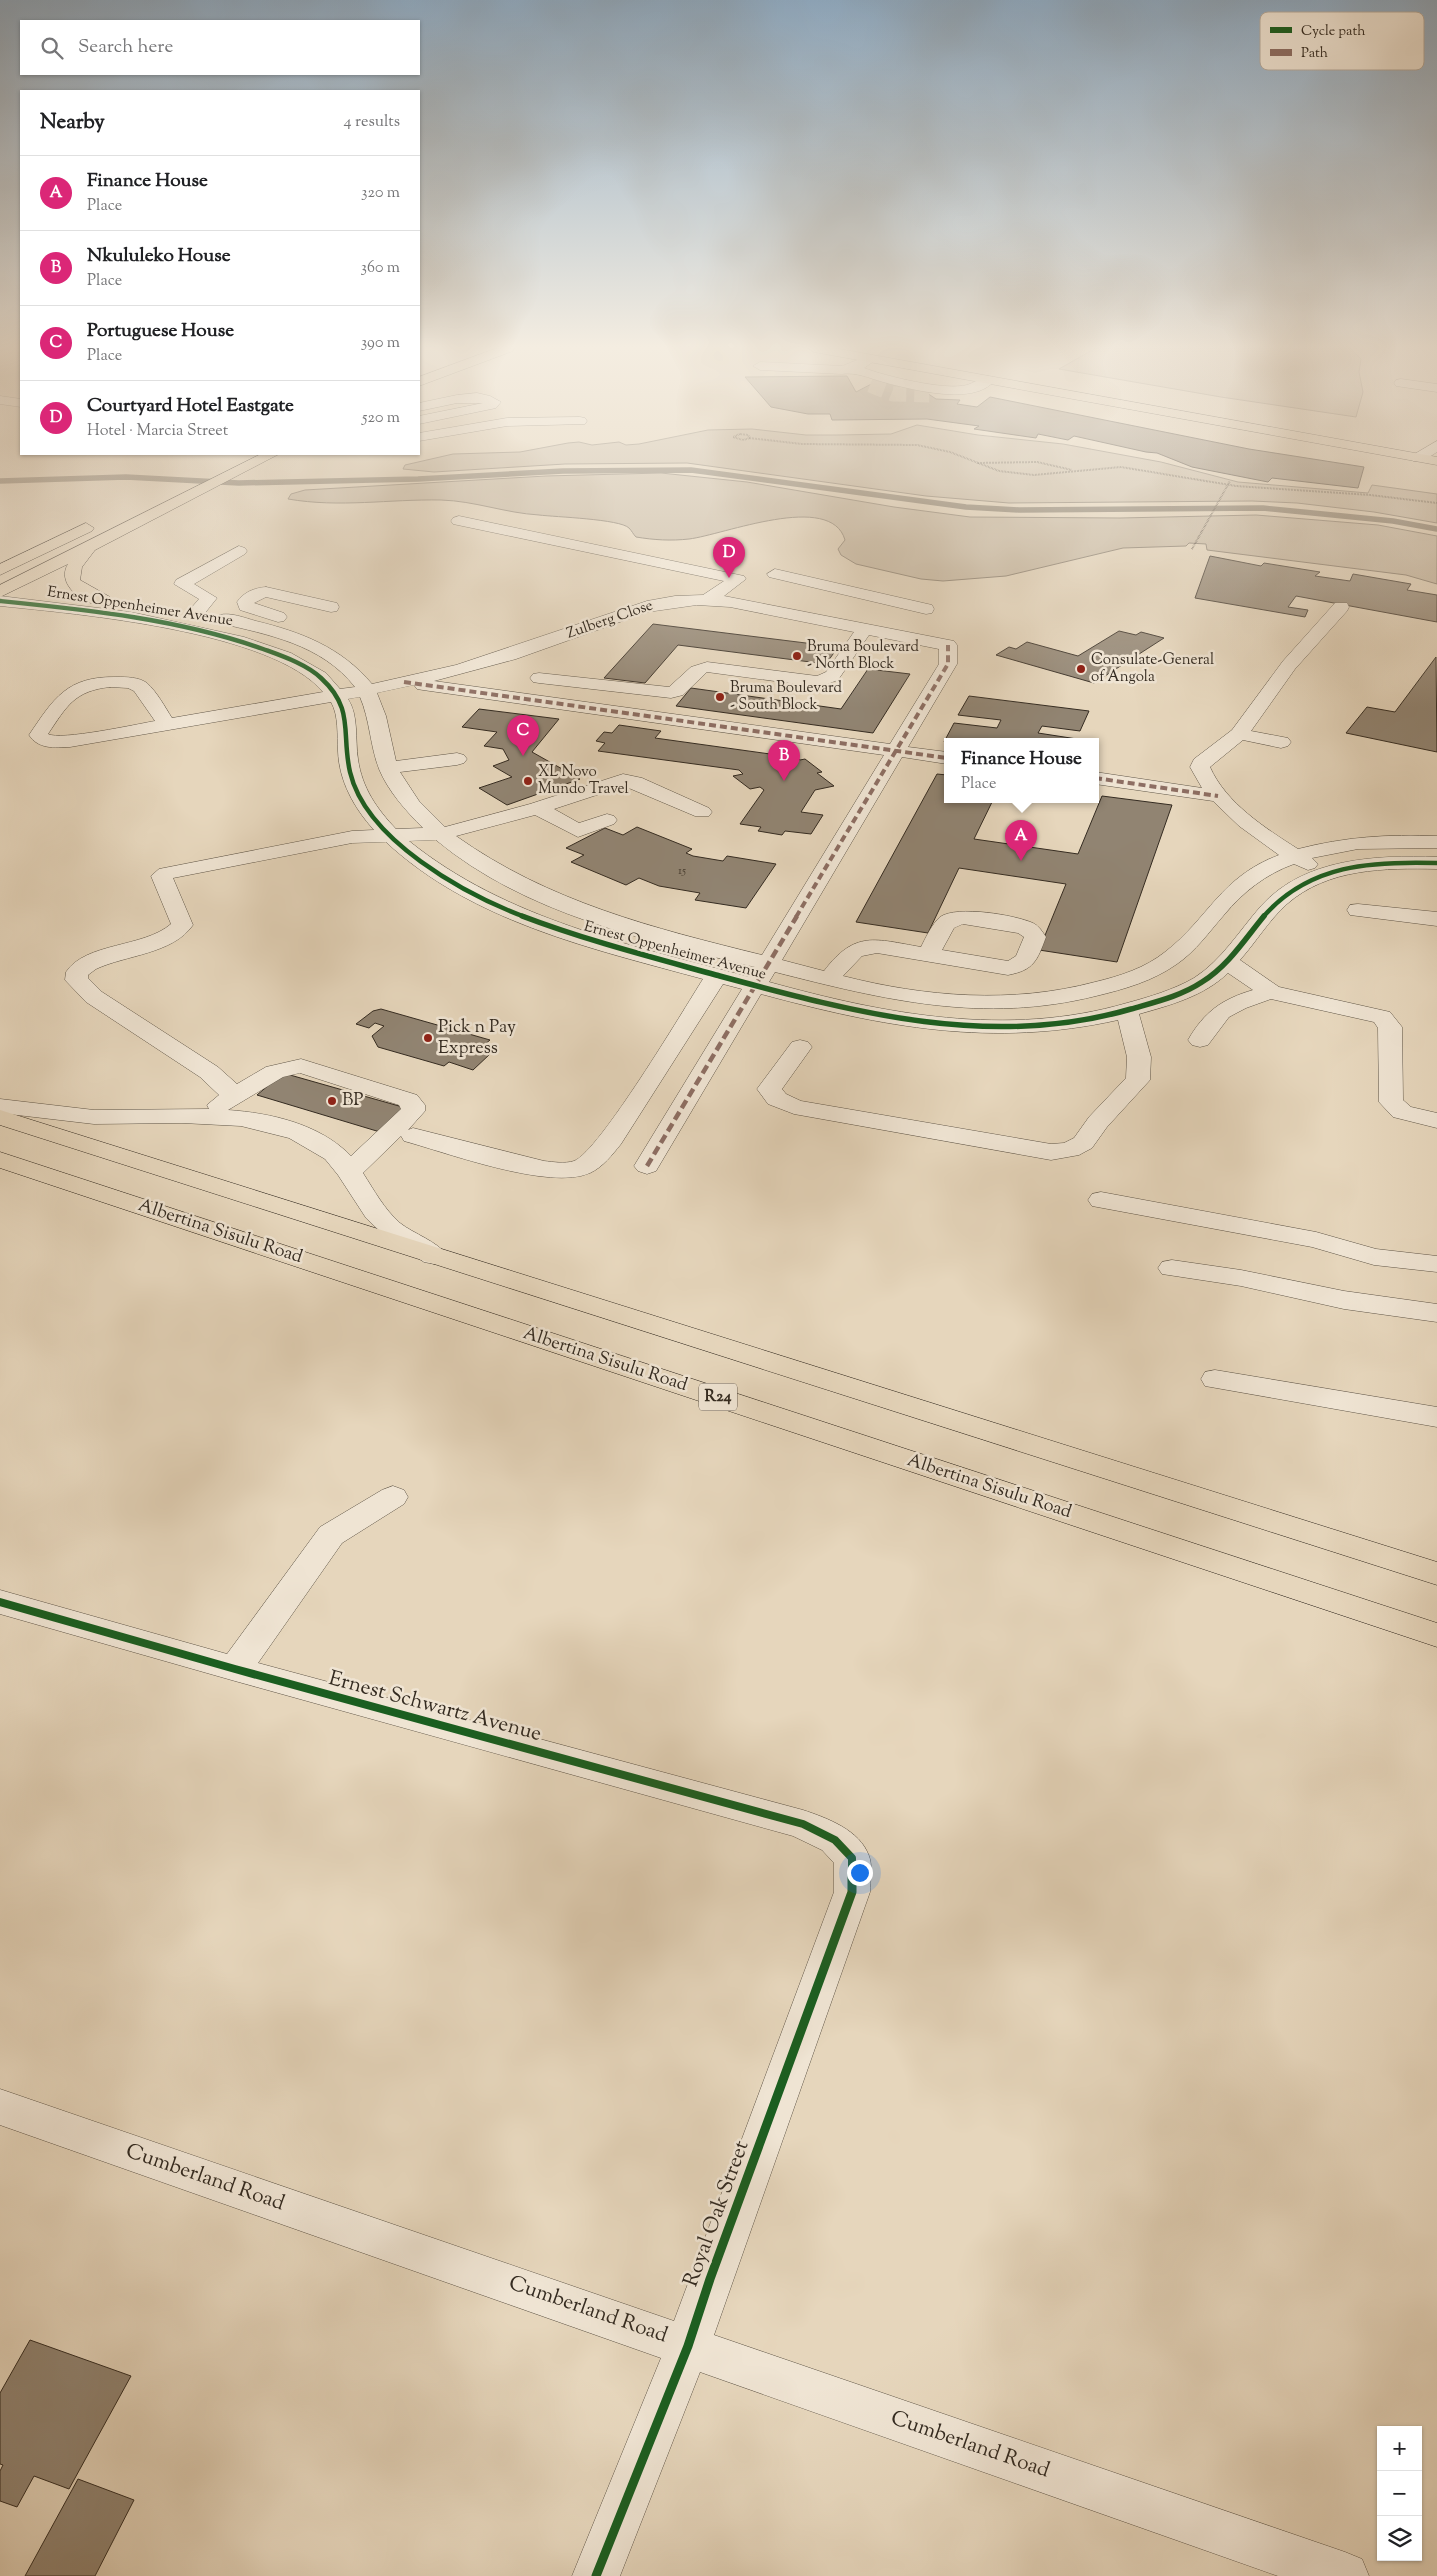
<!DOCTYPE html>
<html lang="en">
<head>
<meta charset="utf-8">
<style>
  :root { --surface:#fff; --page:#f6f6f6; --text:#202124; --muted:#757577; --line:#e0e0e0; --accent:#db2777 }
  body { margin:0; font-family:"Sorts Mill Goudy",serif; background:var(--page); color:var(--text) }
  .controls { position:absolute; right:15px; bottom:15px; display:grid; overflow:hidden; border-radius:0px; box-shadow:0 1px 4px #0004 }
  .controls button { width:45px; height:45px; display:grid; place-items:center; padding:0; border:0; border-bottom:1px solid var(--line); background:var(--surface); color:var(--text); font:25px sans-serif }
  .you { position:absolute; left:859px; top:1872px; width:18px; height:18px; margin:-12px; border:4px solid #fff; border-radius:50%; background:#1a73e8; box-shadow:0 0 0 8px #1a73e833 }
  .badge { display:grid; place-items:center; width:32px; height:32px; border-radius:50%; background:var(--accent); color:#fff; font-size:16px; font-weight:700 }
  .pin { position:absolute; translate:-50% -41px; filter:drop-shadow(0 1px 2px #0008) }
  .pin::after { content:''; position:absolute; top:26px; width:18px; height:15px; background:inherit; clip-path:polygon(0 0,100% 0,50% 100%) }
  .popup { position:absolute; left:944px; top:738px; width:155px; height:65px; box-sizing:border-box; display:grid; place-content:center; border-radius:0px; background:var(--surface); filter:drop-shadow(0 1px 4px #0005); font-size:16px; white-space:nowrap; color:var(--muted) }
  .popup b { font-size:19px; color:var(--text) }
  .popup::after { content:''; position:absolute; left:50%; top:100%; margin-left:-10px; border:10px solid transparent; border-top-color:var(--surface) }
  .list { margin:0; padding:0; list-style:none }
  h2 { display:flex; justify-content:space-between; align-items:center; height:65px; margin:0; padding:0 20px; font-size:21px }
  h2 small { font-size:16px; font-weight:400; color:var(--muted) }
  .list li { display:grid; grid-template-columns:32px 1fr auto; gap:15px; align-items:center; box-sizing:border-box; height:75px; padding:0 20px; border-top:1px solid var(--line) }
  .list b { display:block; font-size:19px; white-space:nowrap }
  .list p { margin:0; font-size:16px; white-space:nowrap; color:var(--muted) }
  .list em { font-size:16px; font-style:normal; color:var(--muted) }
  .icon { flex:none; width:28px; height:28px; fill:none; stroke:currentColor; stroke-width:2; stroke-linecap:round; stroke-linejoin:round }
  .map { position:relative; flex:none; width:1437px; height:2576px; overflow:hidden }
  .search { position:absolute; background:var(--surface); box-shadow:0 1px 4px #0004; left:20px; top:20px; width:400px; height:55px; display:flex; align-items:center; gap:12px; box-sizing:border-box; padding:0 18px; border-radius:0px; color:var(--muted); font-size:19px }
  .panel { position:absolute; background:var(--surface); box-shadow:0 1px 4px #0004; left:20px; top:90px; width:400px; height:365px; border-radius:0px }
  .map>svg:first-child { display:block }
  .green { fill:#c8b9a2; stroke:#7e7262 }
  .lines { fill:none; stroke-linecap:round; stroke-linejoin:round }
  .stream { stroke:#7a6f5e; stroke-width:5.5 }
  .building { fill:#918472; stroke:#342b21 }
  .minor-tunnel { stroke:#c2b49d; stroke-width:15; stroke-dasharray:15 8; stroke-linecap:butt }
  .minor-casing { stroke:#605648; stroke-width:1 }
  .major-casing { stroke:#342b21; stroke-width:1 }
  .path { stroke:#342b21; stroke-width:2; stroke-dasharray:0.5 1; stroke-linecap:butt }
  .minor { fill:#efe4d3; fill-rule:evenodd }
  .major { fill:#e6d6bc; fill-rule:evenodd }
  .path-bridge { stroke:#342b21; stroke-width:2; stroke-dasharray:0.5 1; stroke-linecap:butt }
  .quiet-far1 { stroke:#8d6e63; stroke-width:4; stroke-dasharray:7 4; stroke-linecap:butt }
  .quiet { stroke:#8d6e63; stroke-width:4.5; stroke-dasharray:9 4.5; stroke-linecap:butt }
  .cycleway-far3-casing { stroke:#efe4d3; stroke-width:6 }
  .cycleway-far2-casing { stroke:#efe4d3; stroke-width:9 }
  .cycleway-far1-casing { stroke:#efe4d3; stroke-width:11 }
  .cycleway-casing { stroke:#efe4d3; stroke-width:12 }
  .cycleway-far3 { stroke:#1b5e20; stroke-width:4.5 }
  .cycleway-far2 { stroke:#1b5e20; stroke-width:5.5 }
  .cycleway-far1 { stroke:#1b5e20; stroke-width:8 }
  .cycleway { stroke:#1b5e20; stroke-width:9 }
  .poi-dot { fill:#8f2418; stroke:#efe4d3; stroke-width:2 }
  .labels { text-anchor:middle; dominant-baseline:central; stroke-width:5; stroke-linejoin:round; paint-order:stroke }
  .far-number-label { font-size:12px; fill:#4b4135 }
  .far-street-label { font-size:15px; fill:#342b21; stroke:#efe4d3 }
  .far-poi-label { font-size:15px; fill:#342b21; stroke:#efe4d3; text-anchor:start }
  .shield { fill:#efe4d3; stroke:#6c6256; stroke-width:1 }
  .shield-label { font-size:16px; font-weight:bold; fill:#342b21 }
  .poi-label { font-size:18px; fill:#342b21; stroke:#efe4d3; text-anchor:start }
  .street-label { font-size:18px; fill:#342b21; stroke:#efe4d3 }
  .near-street-label { font-size:21px; fill:#342b21; stroke:#efe4d3 }
  .key { fill:#efe4d3; stroke:#b7ac9e; stroke-width:1 }
  .key-label { font-size:14px; fill:#342b21 }
</style>
</head>
<body>
<div class="map">
<svg width="1437" height="2576" viewBox="0 0 1437 2576">
  <rect width="100%" height="100%" fill="#e6d6bc"/>
  <filter id="stains"><feTurbulence type="fractalNoise" baseFrequency=".004" numOctaves="4"/><feColorMatrix values="0 0 0 0 .2 0 0 0 0 .09 0 0 0 0 .02 0 0 0 .5 -.17"/></filter>
  <radialGradient id="worn" r=".72"><stop offset=".6" stop-color="#630" stop-opacity="0"/><stop offset="1" stop-color="#630" stop-opacity=".3"/></radialGradient>
  <path class="green" d="M1096,348H1350L1361,359L1359,372L1363,392L1356,417L1221,397L1059,369Z
    M917,425L978,435L1063,444L1161,462L1238,482L1368,493L1372,485L1437,494V523L1374,512L1297,503L1252,501L1009,503L926,496L687,463L565,464L434,472L403,469L405,465L453,454L520,452L568,443L579,442L592,445L619,442L626,445L639,444L708,430L752,429L806,435H838L891,434Z
    M661,473L747,482L894,507L970,517L1120,518L1256,515L1378,525L1437,536V584L1406,575L1207,550L1206,544L1189,543L1186,546L1123,548L1006,576L943,581L921,579L856,564L841,555L838,549L845,540C831,491 723,535 689,539C671,541 654,540 636,537C633,534 632,531 629,528C620,519 555,517 539,515C505,513 475,501 441,500C389,499 340,508 288,499L291,494L305,490L546,476Z"/>
  <g class="lines">
    <path class="stream" d="M0,481L126,477L239,483L418,479L563,471L691,470L966,507L1019,510L1263,508L1393,521L1437,529"/>
  </g>
  <path class="building" d="M847,376L856,392L881,379L932,389L927,393L936,399L960,400L957,404L977,407L990,397L1249,449L1364,467L1358,488L1272,478L1268,482L1192,467L1157,453L1146,452L1074,436L1068,440L1038,434L1036,438L974,429L979,426L927,419L832,420L830,414H808L771,407L745,377Z
    M1210,556L1261,566L1264,563L1320,572L1315,576L1350,581L1353,574L1411,584L1407,590L1437,595V622L1296,596L1288,607L1308,610L1305,617L1195,598Z
    M653,624L838,647L826,664L678,645L645,683L604,678Z
    M1119,631L1136,635L1141,632L1164,638L1094,683L996,655L1009,647L1016,649L1027,642L1078,656Z
    M1436,657L1437,752L1346,733L1367,707L1395,712Z
    M868,669L910,674L873,733L676,706L691,688L841,709Z
    M969,696L1089,711L1080,731L1042,726L1038,733L1077,739L1075,742H944L954,723L997,728L1001,720L958,715Z
    M479,709L559,719L532,752L580,779L507,805L479,788L512,777L493,766L509,760L503,749L484,746L497,732L462,727Z
    M619,725L661,731L655,738L770,754L786,750L800,760L805,759L822,772L817,773L834,786L815,790L801,812L823,815L811,834L785,831L782,835L758,831L761,827L740,824L764,790L760,787L750,789L733,776L743,774L739,770L598,751L605,743L596,741L604,732L612,733Z
    M937,774L947,775V800H993L974,839L1078,854L1102,796L1172,805L1117,962L1039,950L1066,884L959,868L928,933L856,922Z
    M637,827L692,849L686,853L693,856L723,861L727,856L776,864L746,908L695,900L700,893L659,886L639,878L626,885L571,862L584,855L566,848L605,828L623,835Z
    M381,1009L490,1040L478,1050L490,1054L473,1070L449,1062L444,1066L378,1047L372,1036L384,1026L375,1023L369,1028L356,1024L373,1011Z
    M283,1073L406,1108L380,1132L257,1095Z
    M30,2340L131,2376L69,2489L34,2476L17,2507L0,2501V2471L3,2465L0,2464V2393Z
    M78,2479L134,2500L95,2576H25Z"/>
  <g class="lines">
    <path class="minor-tunnel" d="M870,385L893,394L930,395"/>
    <g class="minor-casing">
      <path id="minor" d="M870,355L877,359L864,368C885,376 945,391 967,385C974,383 980,378 988,376L995,380C975,407 910,389 883,382C869,378 856,372 842,374L760,370L753,366L760,362L842,366Z
        M1401,379L1437,384V392L1396,386L1394,383L1396,380Z
        M477,393L490,396L501,402L496,408L419,424V416L483,403H457L419,411V403L457,395Z
        M0,396L21,399V407L0,404Z
        M580,417L585,418L587,421L585,424L507,426L419,441V433L507,418Z
        M1437,441V452L1423,461H1413L1411,458L1413,455Z
        M459,516L744,576L746,579L724,596L954,641L957,645V664L908,747L947,752V764L902,757L782,960L824,971C855,930 875,939 921,947C926,937 932,924 940,917C957,905 1015,915 1033,923C1039,926 1042,931 1046,937C1037,961 1034,970 1008,975L877,953L862,956L843,976C926,997 1012,1004 1095,982C1120,976 1145,968 1165,952C1209,918 1220,877 1279,855L1239,826L1213,801L1095,784V772L1202,788L1190,767L1194,759L1232,730L1283,661L1335,603H1347L1349,607L1347,611L1295,669L1251,731L1288,738L1291,742L1288,746L1281,748L1243,740L1210,767C1226,803 1265,828 1298,849C1344,837 1389,834 1437,836V848L1358,849L1312,858L1318,864L1315,868L1308,870L1294,864C1266,874 1243,892 1224,915C1209,932 1196,951 1177,964C1153,981 1125,989 1096,996C983,1024 885,1000 775,972L769,982C885,1014 1007,1038 1127,1003C1149,997 1173,990 1194,978C1222,960 1239,931 1261,906C1304,858 1376,855 1437,857V869C1385,868 1328,868 1287,904C1269,920 1256,942 1240,960L1279,987L1390,1012L1402,1027L1403,1100L1411,1107L1437,1113V1128L1393,1117L1379,1102L1378,1028L1374,1022L1271,999L1246,1008L1229,1017L1208,1045L1200,1047L1192,1045L1188,1040C1204,1012 1222,999 1253,990L1228,973C1204,996 1171,1005 1139,1014L1151,1057L1150,1080L1107,1127L1092,1148L1079,1155L1051,1160L794,1114L768,1104L757,1089L792,1042L800,1040L808,1042L812,1047L782,1089L786,1094L801,1101L1051,1144L1064,1143L1074,1138L1089,1117L1126,1078L1127,1057L1118,1020C993,1048 883,1027 761,994L656,1171L647,1174L638,1171L634,1166L742,989L723,984L621,1144C612,1155 603,1167 590,1173C550,1191 448,1153 404,1141L401,1136L363,1173C374,1190 384,1209 400,1223C414,1234 437,1241 448,1256L444,1262L434,1264L424,1262L386,1237L366,1218L338,1175L325,1159L289,1138L241,1126L182,1123L94,1124L0,1113V1099L94,1110L209,1109L207,1105L219,1095L200,1077L86,1002L65,980L66,972C86,942 143,948 171,924L151,876L159,869L352,831L374,830C354,808 339,781 338,751C337,735 339,716 331,702L70,747C54,748 38,749 29,735C54,698 67,676 117,677C126,677 139,677 147,683C157,692 165,707 172,718L323,692C272,631 79,614 0,606V596L131,612L244,637L291,653L326,673L340,689L355,687C321,644 269,635 219,623L216,619L219,615C231,612 245,618 256,621C301,632 341,647 372,684L456,665L647,601L675,596L703,595L724,581L453,524L451,521L453,518ZM697,605L730,607L854,632L826,672L817,676L707,662L691,667L669,687L539,673L533,674L530,678L533,682L539,683L671,698L683,695L707,672L819,687L838,680L869,635L939,649V664L890,744L434,681L516,659L648,612ZM414,685L417,689L423,690L884,755L762,955C653,928 549,902 456,836L535,815L578,837L614,824L617,820L614,816L607,814L579,823L554,809L624,786L695,816H709L712,812L709,808L642,778L623,774L530,804L445,827L419,801L400,772L457,765L464,763L467,759L464,755L457,753L396,761L386,716L377,693ZM110,687L128,688L134,691L155,721C138,724 60,741 48,734C67,706 74,691 110,687ZM360,697C370,720 370,746 379,769C388,791 406,811 423,828L396,829C377,809 362,788 358,759C355,740 359,715 348,699ZM436,840C525,914 645,940 755,967L749,977C631,945 507,920 409,841ZM386,842C472,922 593,949 703,979C684,1009 599,1152 574,1161C565,1164 553,1162 544,1161L413,1128L408,1130L425,1111V1105L417,1095L301,1059L266,1067L237,1084L218,1067L102,992L88,978V975L96,969C126,955 173,954 193,925L173,878L352,843ZM963,924L1018,933L1024,937L1016,956L1008,961L942,950L954,928ZM300,1073L399,1105L401,1109L351,1156C320,1124 271,1113 228,1110L283,1077Z
        M239,546L245,548L247,551L245,554L194,584L217,598L201,618H189L186,614L199,599L174,584L176,580Z
        M775,569L932,605L934,609L932,613L926,614L769,577L767,574Z
        M266,587L337,603L339,607L337,611L331,612L266,597L254,603L284,613L287,617L284,621L278,622L240,610L237,602C244,592 254,588 266,587Z
        M1358,904L1437,912V926L1350,915L1347,910L1350,905Z
        M1101,1192L1316,1232L1376,1249L1437,1256V1272L1374,1265L1312,1247L1092,1206L1088,1200L1092,1194Z
        M1172,1260L1241,1270L1344,1291L1437,1304V1322L1344,1309L1241,1286L1162,1274L1158,1268L1162,1262Z
        M1215,1370L1437,1407V1427L1205,1386L1201,1379L1205,1372Z
        M393,1486L404,1490L408,1497L404,1504L342,1543L258,1663L803,1810C827,1818 860,1830 869,1856C873,1866 870,1881 870,1892L714,2335L1345,2552L1362,2559L1369,2576H1278L700,2372L620,2576H572L661,2358L0,2125V2089L674,2321L834,1892V1863L822,1850L793,1836L235,1681L0,1614V1590L227,1654L320,1527L382,1490Z"/>
    </g>
    <g class="major-casing">
      <path id="major" d="M497,348H514L513,351L419,386V377Z
        M808,348H834L1437,457V465L814,352Z
        M261,454H279L95,550L82,567L80,580L110,597L112,601L110,605C90,610 54,586 68,564L0,597V585Z
        M86,523L94,528L92,531L0,575V564Z
        M0,1110L1437,1562V1585L0,1125Z
        M0,1152L1437,1623V1647L0,1168Z"/>
    </g>
    <path class="path" d="M740,434L748,435L750,438L743,440L733,437Z
      M749,438L802,444L917,445L950,452L999,471L1034,475L1121,467L1236,486L1370,495L1437,503
      M977,463L1037,462L1072,470"/>
    <use href="#minor" class="minor"/>
    <use href="#major" class="major"/>
    <path class="path-bridge" d="M1192,549L1230,481"/>
    <path class="quiet-far1" d="M404,682L947,758
      M1095,778L1218,796
      M796,917L948,664V645"/>
    <path class="quiet" d="M647,1166L797,916"/>
    <g class="cycleway-far3-casing">
      <path id="cycleway-far3" d="M0,601C89,610 179,619 263,649C282,656 306,664 321,678C355,709 341,733 350,772C366,840 464,894 525,917
        M1263,917C1309,864 1372,861 1437,863"/>
    </g>
    <g class="cycleway-far2-casing">
      <path id="cycleway-far2" d="M522,916C585,940 651,957 716,975C853,1012 991,1050 1131,1009C1155,1002 1181,996 1202,982C1228,966 1245,939 1264,916"/>
    </g>
    <g class="cycleway-far1-casing">
      <path id="cycleway-far1" d="M0,1602L235,1669L803,1824L835,1840L852,1858V1875"/>
    </g>
    <g class="cycleway-casing">
      <path id="cycleway" d="M596,2576L688,2346L710,2279L852,1892V1874"/>
    </g>
    <use href="#cycleway-far3" class="cycleway-far3"/>
    <use href="#cycleway-far2" class="cycleway-far2"/>
    <use href="#cycleway-far1" class="cycleway-far1"/>
    <use href="#cycleway" class="cycleway"/>
  </g>
  <linearGradient id="sky" x2="0" y2="1"><stop stop-color="#8faac1"/><stop offset="0.49" stop-color="#f4ede1"/><stop offset="1" stop-color="#f4ede1" stop-opacity="0"/></linearGradient>
  <rect width="1437" height="708" fill="url(#sky)"/>
  <g class="poi-dot">
    <circle cx="797" cy="656" r="5"/>
    <circle cx="1081" cy="669" r="5"/>
    <circle cx="720" cy="697" r="5"/>
    <circle cx="528" cy="781" r="5"/>
    <circle cx="428" cy="1038" r="5"/>
    <circle cx="332" cy="1101" r="5"/>
  </g>
  <g class="labels">
    <g class="far-number-label">
      <text x="682" y="871">15</text>
    </g>
    <g class="far-street-label">
      <text transform="translate(140 607) rotate(9)">Ernest Oppenheimer Avenue</text>
      <text transform="translate(610 620) rotate(-19)">Zulberg Close</text>
      <text transform="translate(675 951) rotate(15)">Ernest Oppenheimer Avenue</text>
    </g>
    <g class="far-poi-label">
      <text x="807" y="647">Bruma Boulevard<tspan x="807" dy="17">- North Block</tspan></text>
      <text x="1091" y="660">Consulate-General<tspan x="1091" dy="17">of Angola</tspan></text>
      <text x="730" y="688">Bruma Boulevard<tspan x="730" dy="17">- South Block</tspan></text>
      <text x="538" y="772">XL Novo<tspan x="538" dy="17">Mundo Travel</tspan></text>
    </g>
    <rect class="shield" x="699" y="1383.5" width="38" height="27" rx="4"/>
    <g class="shield-label">
      <text x="718" y="1397">R24</text>
    </g>
    <g class="poi-label">
      <text x="438" y="1028">Pick n Pay<tspan x="438" dy="21">Express</tspan></text>
      <text x="342" y="1101">BP</text>
    </g>
    <g class="street-label">
      <text transform="translate(220 1232) rotate(18)">Albertina Sisulu Road</text>
      <text transform="translate(605 1360) rotate(18)">Albertina Sisulu Road</text>
      <text transform="translate(989 1487) rotate(18)">Albertina Sisulu Road</text>
    </g>
    <g class="near-street-label">
      <text transform="translate(435 1707) rotate(15)">Ernest Schwartz Avenue</text>
      <text transform="translate(205 2178) rotate(19)">Cumberland Road</text>
      <text transform="translate(717 2214) rotate(-70)">Royal Oak Street</text>
      <text transform="translate(588 2310) rotate(19)">Cumberland Road</text>
      <text transform="translate(970 2445) rotate(19)">Cumberland Road</text>
    </g>
  </g>
  <rect x="1260" y="12" width="164" height="58" rx="8" class="key"/>
  <rect x="1270" y="27" width="22" height="6" fill="#1b5e20"/>
  <rect x="1270" y="49" width="22" height="7" fill="#8d6e63"/>
  <g class="key-label">
    <text x="1301" y="35">Cycle path</text>
    <text x="1301" y="57">Path</text>
  </g>
  <rect width="100%" height="100%" filter="url(#stains)"/>
  <rect width="100%" height="100%" fill="url(#worn)"/>
</svg>
<div class="controls">
<button>+</button>
<button>−</button>
<button><svg class="icon" aria-label="layers" viewBox="0 0 24 24"><path d="M12 4l9 5-9 5-9-5zM3 14l9 5 9-5"/></svg></button>
</div>
<div class="you"></div>
<div class="pin badge" style="left:1021px;top:861px">A</div>
<div class="popup"><b>Finance House</b>Place</div>
<div class="pin badge" style="left:784px;top:781px">B</div>
<div class="pin badge" style="left:523px;top:756px">C</div>
<div class="pin badge" style="left:729px;top:578px">D</div>
<div class="search"><svg class="icon" aria-label="search" viewBox="0 0 24 24"><circle cx="10" cy="10" r="6"/><path d="M15 15l6 6"/></svg>Search here</div>
<section class="panel">
<h2>Nearby<small>4 results</small></h2>
<ul class="list">
<li><span class="badge">A</span><div><b>Finance House</b><p>Place</p></div><em>320 m</em></li>
<li><span class="badge">B</span><div><b>Nkululeko House</b><p>Place</p></div><em>360 m</em></li>
<li><span class="badge">C</span><div><b>Portuguese House</b><p>Place</p></div><em>390 m</em></li>
<li><span class="badge">D</span><div><b>Courtyard Hotel Eastgate</b><p>Hotel · Marcia Street</p></div><em>520 m</em></li>
</ul>
</section>
</div>
</body>
</html>
